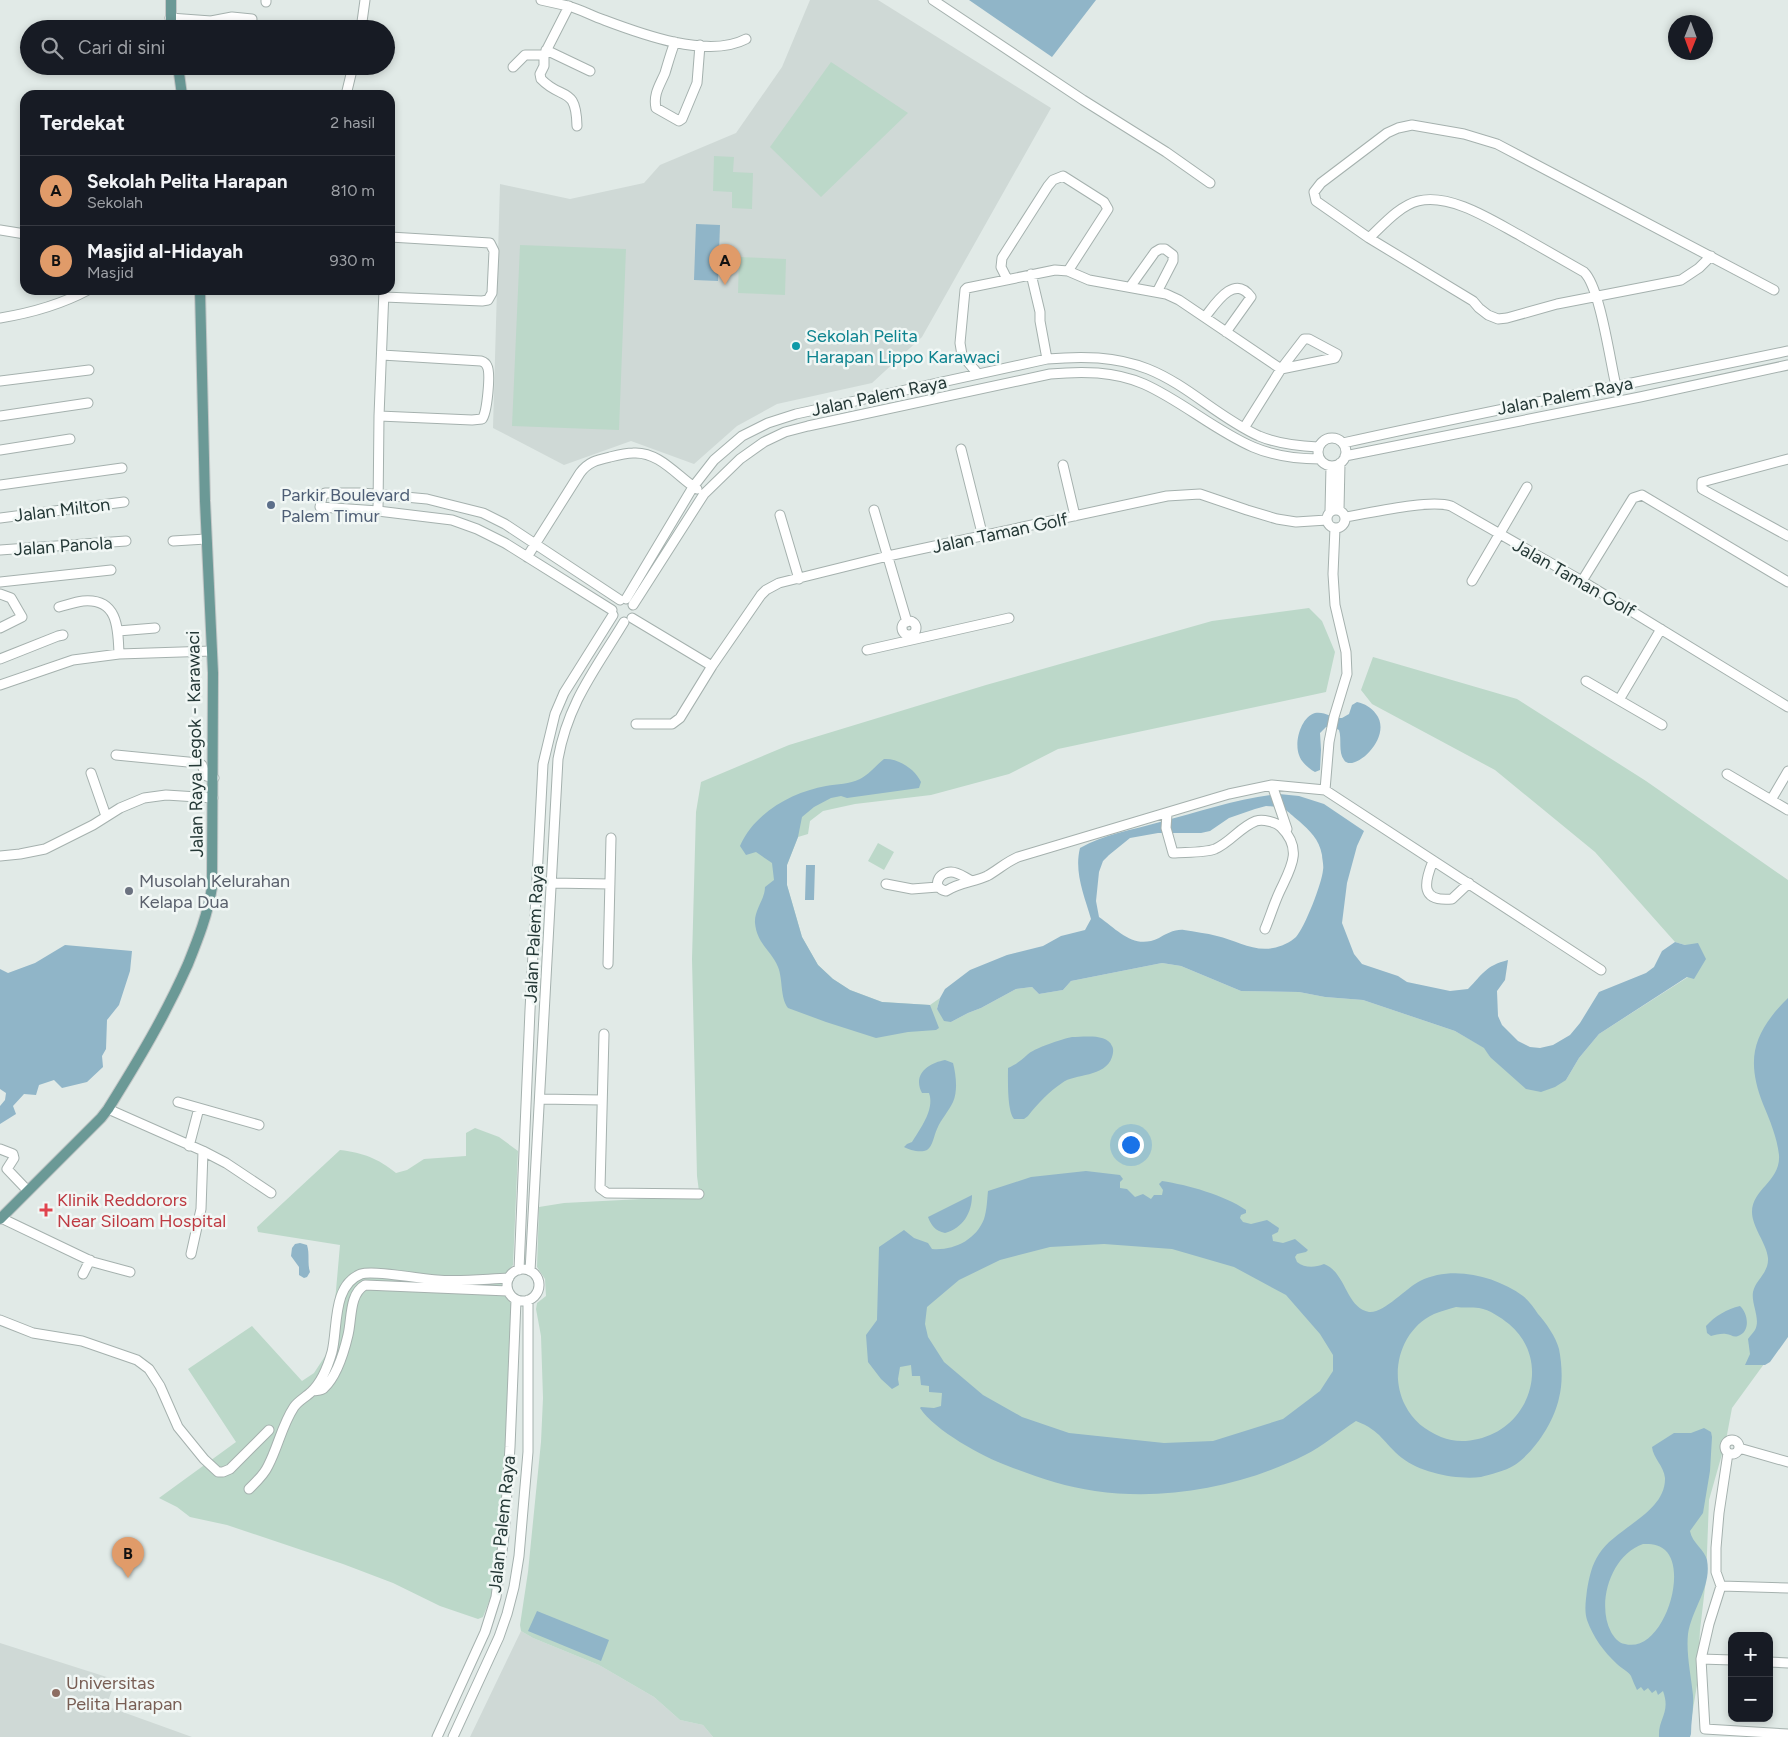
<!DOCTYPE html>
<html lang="id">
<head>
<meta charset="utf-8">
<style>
  :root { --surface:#171b24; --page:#20242c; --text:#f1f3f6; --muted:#9ea1a6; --line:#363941; --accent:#e09b69 }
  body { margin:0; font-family:Figtree,sans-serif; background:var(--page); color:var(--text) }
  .controls { position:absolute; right:15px; bottom:15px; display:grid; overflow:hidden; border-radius:10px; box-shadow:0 2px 8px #0003 }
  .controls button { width:45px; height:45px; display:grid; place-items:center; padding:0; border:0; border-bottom:1px solid var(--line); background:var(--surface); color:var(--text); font:25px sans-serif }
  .compass { position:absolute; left:1668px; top:15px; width:45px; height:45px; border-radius:50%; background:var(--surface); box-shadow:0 2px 8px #0003; rotate:181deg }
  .you { position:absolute; left:1130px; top:1144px; width:18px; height:18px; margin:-12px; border:4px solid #fff; border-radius:50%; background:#1a73e8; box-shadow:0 0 0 8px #1a73e833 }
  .badge { display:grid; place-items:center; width:32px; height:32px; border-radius:50%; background:var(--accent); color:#111; font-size:16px; font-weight:700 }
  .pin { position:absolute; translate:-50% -41px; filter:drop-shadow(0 1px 2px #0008) }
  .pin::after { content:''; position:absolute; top:26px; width:18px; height:15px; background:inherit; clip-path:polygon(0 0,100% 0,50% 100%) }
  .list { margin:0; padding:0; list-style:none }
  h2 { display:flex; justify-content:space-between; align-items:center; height:65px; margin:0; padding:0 20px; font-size:21px }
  h2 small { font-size:16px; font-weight:400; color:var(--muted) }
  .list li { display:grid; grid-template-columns:32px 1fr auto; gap:15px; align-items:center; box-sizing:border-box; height:70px; padding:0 20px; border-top:1px solid var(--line) }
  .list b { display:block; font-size:19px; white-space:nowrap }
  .list p { margin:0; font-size:16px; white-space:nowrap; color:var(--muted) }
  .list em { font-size:16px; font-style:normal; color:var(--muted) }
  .icon { flex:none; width:28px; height:28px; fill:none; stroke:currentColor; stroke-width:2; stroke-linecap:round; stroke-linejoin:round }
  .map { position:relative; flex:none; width:1788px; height:1737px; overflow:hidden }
  .search { position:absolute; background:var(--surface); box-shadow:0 2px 8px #0003; left:20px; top:20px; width:375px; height:55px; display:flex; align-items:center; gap:12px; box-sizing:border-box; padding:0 18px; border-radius:28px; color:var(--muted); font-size:19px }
  .panel { position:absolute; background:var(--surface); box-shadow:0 2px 8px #0003; left:20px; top:90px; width:375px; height:205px; border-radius:15px }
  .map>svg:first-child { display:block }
  .built { fill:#cfd9d6 }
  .green { fill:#bcd8c9 }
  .water { fill:#90b5c8; fill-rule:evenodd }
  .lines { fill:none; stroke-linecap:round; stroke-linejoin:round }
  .minor-casing { stroke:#a5b1ae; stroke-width:11 }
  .major-casing { stroke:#c2c7c7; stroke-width:12 }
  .minor { stroke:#fff; stroke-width:9 }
  .major { stroke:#6b9996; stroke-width:10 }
  .culture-dot { fill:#0f9aa8; stroke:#f1f7f5; stroke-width:2 }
  .service-dot { fill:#5c6f8a; stroke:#f1f7f5; stroke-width:2 }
  .worship-dot { fill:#6b7280; stroke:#f1f7f5; stroke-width:2 }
  .health-dot { fill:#e0444e; stroke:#f1f7f5; stroke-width:2 }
  .education-dot { fill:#8d6e63; stroke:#f1f7f5; stroke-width:2 }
  .labels { text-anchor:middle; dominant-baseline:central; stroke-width:5; stroke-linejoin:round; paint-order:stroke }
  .culture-label { font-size:18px; fill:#0d838f; stroke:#f1f7f5; text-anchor:start }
  .street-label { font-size:18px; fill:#243836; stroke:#f1f7f5 }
  .service-label { font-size:18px; fill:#4e5e75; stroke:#f1f7f5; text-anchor:start }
  .worship-label { font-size:18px; fill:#5b616d; stroke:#f1f7f5; text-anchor:start }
  .health-label { font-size:18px; fill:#be3a42; stroke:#f1f7f5; text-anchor:start }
  .education-label { font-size:18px; fill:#785e54; stroke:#f1f7f5; text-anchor:start }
</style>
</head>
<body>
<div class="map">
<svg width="1788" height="1737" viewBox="0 0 1788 1737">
  <rect width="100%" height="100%" fill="#e1eae7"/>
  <path class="built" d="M810,0H878L1051,108L922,337L872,383L777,404L737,426L694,464L631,441L564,465L493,428L500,184L570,199L644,183L660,165L736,133L782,67Z
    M521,1631L533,1638L599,1665L654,1697L680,1720L703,1725L713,1737H470Z
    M0,1643L116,1680L106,1706L192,1737H0Z"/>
  <path class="green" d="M831,62L908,113L821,197L770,147Z
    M714,156L734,157L733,172L753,173L752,209L732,208V192L713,191Z
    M520,245L626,249L619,430L512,426Z
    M739,257L786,259L785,295L738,293Z
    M1309,608L1322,621L1335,652L1326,692L1058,749L1009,774L931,795L855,804L823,811L810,821L808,834L798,837L787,865V885L802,937L818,965L833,979L850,990L882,1002L930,1005L940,998L937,1009L951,1022L968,1013L981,1008L1016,989L1032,987L1039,994L1063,990L1071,981L1162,963L1181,966L1241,991L1299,992L1325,997L1363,1000L1455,1031L1485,1048L1490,1057L1566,1080L1579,1058L1599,1034L1688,977L1685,945L1675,942L1595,852L1495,770L1372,704L1361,690L1373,657L1517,699L1646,781L1788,880V1331L1732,1408L1726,1440L1709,1500L1706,1579L1700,1630L1697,1685L1691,1721L1685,1737H713L703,1725L680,1720L654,1697L599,1665L533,1638L521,1631L520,1625L528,1572L541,1442L543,1398L541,1336L536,1309L537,1303L546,1296L545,1279L537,1267L539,1207L564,1203L680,1197L700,1199L697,1176L692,959L696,812L701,782L789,745L986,685L1212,621Z
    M878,843L894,852L884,870L868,861Z
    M475,1128L499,1137L518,1151L513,1265C503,1278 500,1274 502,1293L510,1301L513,1309L510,1336L507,1446L497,1569L491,1596L483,1617L478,1619L440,1606L393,1583L343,1564L227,1525L190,1517L177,1507L159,1498L236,1442L188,1369L252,1326L302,1381L314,1373L331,1347L340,1245L258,1232L257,1227L340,1150C364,1153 377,1158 396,1173L407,1170L424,1159L466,1156V1133Z"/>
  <path class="water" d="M969,0H1096L1052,57Z
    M696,224L720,225L718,281L694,280Z
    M1357,702C1365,704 1371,707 1376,714C1394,737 1353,774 1344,760C1338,752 1342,739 1339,730L1333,727H1326L1320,733L1321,750L1320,770L1315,772C1309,769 1301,762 1299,755C1294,742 1301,717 1315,713C1324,711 1332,718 1342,718L1349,714L1352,705Z
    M884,759C898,758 915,769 921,782L919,788L847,798L841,796L831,798L814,807L802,817L798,837L787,865V885L802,937L818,965L833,979L850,990L882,1002L930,1005L939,1028L936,1030L908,1032L876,1038L826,1022L788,1008C780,998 783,979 778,967C771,950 757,944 755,923C754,910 765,899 765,887L774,880L772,863L756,852L746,855L740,846C754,813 792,792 826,786C838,784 849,784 860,779C870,774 876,765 884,759Z
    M1279,794L1299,796L1324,804L1364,831L1357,846L1347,883L1342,923L1354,954L1362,964L1398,976L1407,982L1450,991L1468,989C1483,974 1485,966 1508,960L1505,980L1497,991L1498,1016L1502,1025L1518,1041L1530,1047L1540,1048L1553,1045L1570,1035L1580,1023L1599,992L1646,973L1654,967L1662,951L1675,942L1685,945L1698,943L1706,959L1694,979L1687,977L1599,1034L1579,1058L1566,1080L1555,1087L1541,1092L1526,1089L1490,1057L1484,1048L1455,1031L1363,1000L1325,997L1299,992L1241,991L1181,966L1162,963L1071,981L1063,990L1039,994L1032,987L1016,989L981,1008L968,1013L951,1022L944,1021L937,1009L940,998L945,989L970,970L1007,955L1043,946L1061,936L1085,930L1091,919C1084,895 1074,872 1080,848C1104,834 1133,830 1160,822C1199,812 1238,798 1279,794ZM1266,806C1287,807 1284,809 1299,821C1310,831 1319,839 1322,855C1322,859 1324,865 1323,870C1322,883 1305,927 1296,937C1291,942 1280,947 1273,948C1254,952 1235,940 1217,936C1206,933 1195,932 1184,930C1175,929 1166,934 1159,938C1134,950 1119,931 1099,917L1096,901L1099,872L1103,861L1109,855L1130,838L1158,833H1201L1210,831L1229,818L1255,809Z
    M806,865H815L814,900H805Z
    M65,945L132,951L130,971L119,1005L107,1020L106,1049L102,1056L103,1067L87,1082L62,1088L54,1080L39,1085L36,1095L24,1094L13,1106L16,1114L0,1124V1106L5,1100L6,1093L0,1089V969L8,973L35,963Z
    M1788,998V1337L1770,1362L1765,1365H1745L1750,1354L1748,1339C1750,1336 1753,1333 1755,1330C1761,1319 1751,1304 1753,1292C1756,1279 1769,1273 1768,1258C1767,1244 1752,1227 1752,1212C1752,1189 1781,1181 1779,1155C1777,1137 1770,1121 1763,1104C1745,1058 1754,1032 1788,998Z
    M1072,1037C1083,1037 1107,1033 1112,1046C1114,1049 1113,1054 1112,1057C1105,1078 1075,1073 1062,1083C1050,1091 1037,1104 1028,1116L1024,1119H1014C1007,1111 1008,1080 1008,1068C1016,1064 1021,1061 1027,1055C1034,1048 1062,1039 1072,1037Z
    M945,1060L953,1063C956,1074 958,1091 953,1102C949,1111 941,1119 937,1129C934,1135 933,1146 927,1150C921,1153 909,1150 904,1147L907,1144L912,1142C920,1129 935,1109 929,1093H922C912,1074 929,1063 945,1060Z
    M1086,1171L1120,1175L1123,1179L1120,1182V1188L1127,1189L1135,1197L1143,1194L1151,1199L1154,1195H1162L1163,1190L1159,1184L1162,1181C1188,1185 1224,1195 1246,1210V1213L1241,1215L1240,1218L1243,1222L1251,1224L1267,1220L1279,1228L1278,1232L1272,1235L1273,1241L1283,1243L1295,1239L1308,1250L1306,1252L1297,1254L1295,1257L1297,1262C1305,1268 1314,1268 1324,1264C1346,1272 1346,1308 1369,1312C1383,1314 1406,1288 1420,1281C1453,1265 1495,1276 1523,1296C1529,1301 1534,1308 1538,1314C1546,1323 1556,1337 1559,1349C1562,1364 1563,1383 1559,1398C1554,1422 1534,1453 1513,1466C1507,1470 1489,1475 1481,1477C1457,1480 1421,1473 1402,1458C1383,1443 1382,1431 1356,1421C1339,1432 1323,1446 1305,1455C1241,1487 1166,1501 1095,1491C1065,1487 1036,1477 1008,1466C983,1457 934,1430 920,1408L921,1407L934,1408L941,1406L942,1393L929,1392V1386L921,1385L920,1376H912L911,1365L900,1367L898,1379L899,1385L892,1389L881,1379L868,1362L866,1335L877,1320L879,1247L904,1230L914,1238L928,1243L932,1249C953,1251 976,1240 984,1219C987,1210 987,1200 988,1191L1031,1177ZM1104,1244L1172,1249L1234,1267L1286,1295L1320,1334L1333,1355V1371L1320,1391L1283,1419L1213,1441L1164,1443L1069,1433L1022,1417L983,1395L944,1362L928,1337L925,1324L927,1307L959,1280L1000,1260L1050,1247ZM1456,1307C1463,1308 1472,1307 1479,1308C1490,1310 1500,1317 1509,1324C1552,1360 1531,1427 1478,1439C1466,1442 1453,1442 1441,1437C1425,1430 1413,1421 1405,1405C1389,1373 1400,1330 1434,1314C1441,1311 1449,1309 1456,1307Z
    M972,1195C972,1213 963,1228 945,1233C935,1231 931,1225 928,1217Z
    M300,1243L307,1245C310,1254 307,1263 310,1272L307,1277L304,1278L299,1275V1267L291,1256L292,1248L295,1244Z
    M1740,1306C1748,1313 1751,1332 1738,1336C1733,1338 1731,1334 1726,1334C1722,1333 1715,1335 1711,1336L1707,1333L1706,1326C1715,1316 1727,1309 1740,1306Z
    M1704,1428L1711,1432L1712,1437L1710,1471L1703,1513L1690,1531C1692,1543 1705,1550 1707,1560C1712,1587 1692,1608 1688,1634C1686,1654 1691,1675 1693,1695C1694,1708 1691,1721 1691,1734L1690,1737H1659C1658,1718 1671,1713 1663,1691L1658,1695L1656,1690L1652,1693L1648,1688L1644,1691L1641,1687L1637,1690C1635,1686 1633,1681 1631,1676C1629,1672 1621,1668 1617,1664C1604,1652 1593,1637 1587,1620C1584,1610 1586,1600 1587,1590C1589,1578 1592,1564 1599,1554C1615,1528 1666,1513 1665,1478C1664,1466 1653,1458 1652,1447L1674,1433H1691ZM1643,1544C1651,1544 1658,1544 1665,1550C1689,1571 1662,1654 1625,1644C1618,1643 1614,1637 1611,1632C1596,1603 1611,1555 1643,1544Z
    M537,1611L609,1640L601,1661L528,1631Z"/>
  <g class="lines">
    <g class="minor-casing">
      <path id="minor" d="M541,0C550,2 559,4 568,6C580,9 592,16 604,20C641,34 708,59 746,39
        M933,0L1083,100L1166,152L1210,183
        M266,2V0
        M170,18L211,21L232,17L252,19
        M302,26V29
        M361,29L365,0
        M675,42C671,52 668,63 665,73C660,85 653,94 656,108L679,121L682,119L697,83L700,45
        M546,50L590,71
        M544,55V66L540,74L541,79C562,101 576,85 577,126
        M513,67L525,55H544L569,6
        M346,95L353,66
        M0,230L25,234
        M1369,238C1383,225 1399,206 1418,201C1451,193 1493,221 1521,236C1542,248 1563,260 1584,272C1600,287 1610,361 1616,386
        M1711,256L1699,268L1681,280L1557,304L1507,318L1498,319L1488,315L1479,308L1473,301L1369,238L1316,201L1314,192L1321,183L1387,133L1398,128L1412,125L1464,134L1497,144L1774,290
        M1031,274L1040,312V321L1047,359
        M1007,279L1001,267L1002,258L1048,186L1053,180L1063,176L1104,202L1108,209L1068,271
        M1130,287L1155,252L1160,249H1165L1173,255V261L1157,292
        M384,297L482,301L488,300L492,293L494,251L490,243L390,237
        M1205,317C1216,303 1234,274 1251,297L1226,332
        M0,318C31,313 60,305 88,290
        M978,374L962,355L960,343L965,290L967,288L1055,270L1068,271L1089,280L1166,294L1179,300L1281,369L1335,358L1337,354L1309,339H1304L1281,369L1244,428
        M0,381L89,370
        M0,416L88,403
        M379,416L472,420L482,419C487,413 491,373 487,366C486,363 484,362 481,361L382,355
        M1318 452a14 14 0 1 1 28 0a14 14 0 1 1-28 0Z
        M1343,443C1491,410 1640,382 1788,351
        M961,449L983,537
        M0,450L70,439
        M1345,456L1640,397L1788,365
        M1788,459L1702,482V489L1788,536
        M1063,465L1075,516
        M0,485L122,468
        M1327 519a9 9 0 1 1 18 0a9 9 0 1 1-18 0Z
        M874,510L907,622
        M1339,510L1340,463
        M378,511L379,416L384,290
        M1330,512L1331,466
        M780,515L799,579
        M1345,517C1370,513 1429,499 1451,506L1582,581L1788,707
        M0,518L124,502
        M173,541L206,539
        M0,550L126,541
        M527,557L580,473C588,462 597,460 610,457C618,455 626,453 633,453C659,451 678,477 697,489
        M1472,581L1527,487
        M1582,581L1633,498L1642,495L1788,582
        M0,582L111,570
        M0,594L11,598L22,617L0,628
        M626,599L693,487L714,460L742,436L768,423L796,414L1047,359C1082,356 1115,356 1148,369C1188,385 1219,418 1259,436C1278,444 1298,446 1318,447
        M633,605L704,494L740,459L764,442L785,432L808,426L1050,374C1082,371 1114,371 1144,384C1182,401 1214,430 1253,447C1274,456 1297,459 1320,459
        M59,607C67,605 75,602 83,601C118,598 118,628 119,654
        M612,610L505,543L477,529L452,520L378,511L320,507L322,497L325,493H362L427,499L483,513L505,524L620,600
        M632,618L712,666
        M902 628a7 7 0 1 1 14 0a7 7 0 1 1-14 0Z
        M118,631L155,628
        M867,650L1009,618
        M0,659L58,636L63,635
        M1586,681L1662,725
        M0,685L73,660L119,654L212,651
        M1619,700L1661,629
        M636,724H672L680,718L712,666L761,595L766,590L779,583L888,556L1167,496L1200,494L1247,510L1277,519L1296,522L1327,520
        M116,755L198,763L202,765L206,776L214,778
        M91,773L106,816
        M1727,774L1788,810
        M1272,785L1287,829
        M1325,790L1329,742L1334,717L1347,674L1346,652L1335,605L1333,574L1335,528
        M1771,800L1788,771
        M1167,814L1166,828L1173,853C1185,852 1205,853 1215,849C1231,842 1240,827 1256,821C1263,819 1276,822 1281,827C1304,850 1290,869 1279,893C1274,904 1270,917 1265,929
        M0,856L20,854L45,849L93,825L120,808L144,798L166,795L213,798
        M1433,861C1424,883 1420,902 1452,899L1469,883
        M970,880C964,877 958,872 951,872C938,872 931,888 946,891C960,882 974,882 987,876C998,870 1006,862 1018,857L1229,794L1272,785L1325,790L1601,970
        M551,883L610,884
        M886,884L912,889L938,887
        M608,964L611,838
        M604,1034L600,1188L607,1193L699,1194
        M540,1099L602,1100
        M178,1102L259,1125
        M108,1109L203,1151L201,1209L191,1254
        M189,1146L199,1108
        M0,1149L13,1154L14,1158L7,1169L28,1191
        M203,1151L226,1163L271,1193
        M1,1218L93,1262L130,1272
        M507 1285a16 16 0 1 1 32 0a16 16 0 1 1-32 0Z
        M519,1270L530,1010L543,764L555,714L564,693L613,615
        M530,1271L558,759C568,703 595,670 624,622
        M83,1274L90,1260
        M0,1320L33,1333L82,1341L137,1360L149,1369L160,1386L178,1427L204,1459L218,1472H223L230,1469L269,1430
        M313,1391C317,1390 321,1391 324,1388C337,1376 344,1352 348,1335C352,1319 349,1294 365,1285L508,1291
        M1725 1447a7 7 0 1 1 14 0a7 7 0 1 1-14 0Z
        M1739,1448L1788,1462
        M249,1489C256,1482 264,1475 268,1466C278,1447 282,1425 294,1407C298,1401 306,1397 311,1392C322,1382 328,1366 332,1352C338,1328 332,1285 361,1274C374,1270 421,1279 437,1280C461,1282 485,1279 509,1278
        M1721,1586L1716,1572V1548L1719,1513L1728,1453
        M1788,1588L1721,1586L1709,1624L1701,1659L1705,1729L1788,1734
        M1701,1659L1732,1660
        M1769,1662L1788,1663
        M437,1737L485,1632L496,1597L504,1536L510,1447L516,1300
        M453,1737L499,1637L507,1614L514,1587L519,1556L528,1452V1300"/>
    </g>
    <g class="major-casing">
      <path id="major" d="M171,0V29
        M178,66L182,95
        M0,1219L101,1118L108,1109C138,1061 165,1016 188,964C198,939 208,914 212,887L213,673L205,501L200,290"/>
    </g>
    <use href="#minor" class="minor"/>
    <use href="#major" class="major"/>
  </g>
  <circle class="culture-dot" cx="796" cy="346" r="5"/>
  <circle class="service-dot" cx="271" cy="505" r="5"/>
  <circle class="worship-dot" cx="129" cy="891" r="5"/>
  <path class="health-dot" d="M43.5 1202.5h5v5h5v5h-5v5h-5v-5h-5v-5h5z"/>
  <circle class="education-dot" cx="56" cy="1693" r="5"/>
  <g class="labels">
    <g class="culture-label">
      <text x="806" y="336">Sekolah Pelita<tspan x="806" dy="21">Harapan Lippo Karawaci</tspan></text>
    </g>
    <g class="street-label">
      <text transform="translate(879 396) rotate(-12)">Jalan Palem Raya</text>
      <text transform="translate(1565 396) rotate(-11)">Jalan Palem Raya</text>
      <text transform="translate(62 510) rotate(-7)">Jalan Milton</text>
      <text transform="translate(1000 533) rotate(-12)">Jalan Taman Golf</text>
      <text transform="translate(63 546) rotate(-4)">Jalan Panola</text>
      <text transform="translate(1574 578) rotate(30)">Jalan Taman Golf</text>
      <text transform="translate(195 744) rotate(-91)">Jalan Raya Legok - Karawaci</text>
      <text transform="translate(534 934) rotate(-87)">Jalan Palem Raya</text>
      <text transform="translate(502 1524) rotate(-84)">Jalan Palem Raya</text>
    </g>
    <g class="service-label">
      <text x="281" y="495">Parkir Boulevard<tspan x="281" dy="21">Palem Timur</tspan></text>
    </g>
    <g class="worship-label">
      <text x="139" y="881">Musolah Kelurahan<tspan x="139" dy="21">Kelapa Dua</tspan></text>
    </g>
    <g class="health-label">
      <text x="57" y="1200">Klinik Reddorors<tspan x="57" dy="21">Near Siloam Hospital</tspan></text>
    </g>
    <g class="education-label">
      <text x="66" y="1683">Universitas<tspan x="66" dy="21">Pelita Harapan</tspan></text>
    </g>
  </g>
</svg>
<div class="controls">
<button>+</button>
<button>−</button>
</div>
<svg class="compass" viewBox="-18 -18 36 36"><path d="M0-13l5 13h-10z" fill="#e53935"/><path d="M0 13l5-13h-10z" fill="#9ea1a6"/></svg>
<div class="you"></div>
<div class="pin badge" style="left:725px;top:285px">A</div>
<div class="pin badge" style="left:128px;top:1578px">B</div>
<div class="search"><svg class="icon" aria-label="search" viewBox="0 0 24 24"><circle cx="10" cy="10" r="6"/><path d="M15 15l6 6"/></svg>Cari di sini</div>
<section class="panel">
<h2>Terdekat<small>2 hasil</small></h2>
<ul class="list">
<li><span class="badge">A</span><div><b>Sekolah Pelita Harapan</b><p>Sekolah</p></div><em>810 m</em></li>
<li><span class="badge">B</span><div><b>Masjid al-Hidayah</b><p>Masjid</p></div><em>930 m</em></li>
</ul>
</section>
</div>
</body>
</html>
